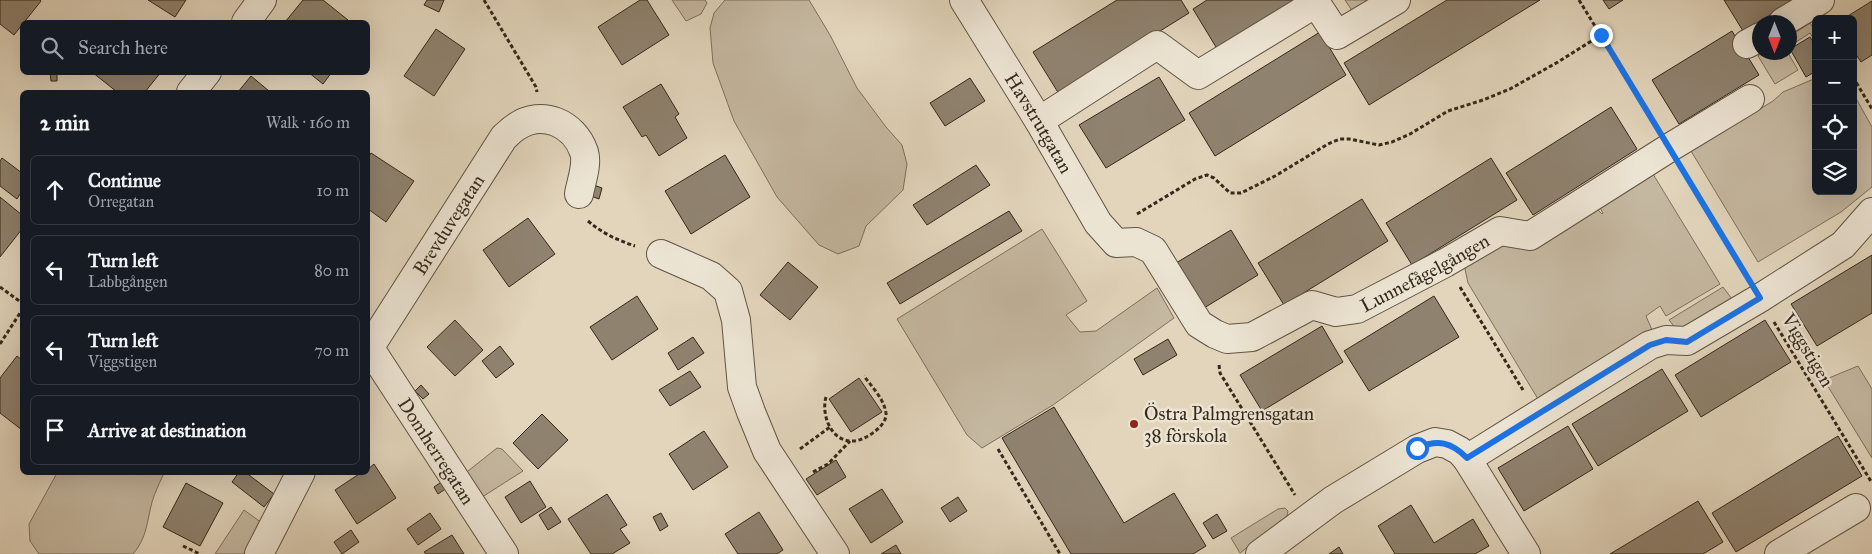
<!DOCTYPE html>
<html lang="en">
<head>
<meta charset="utf-8">
<style>
  :root { --surface:#171b24; --page:#20242c; --text:#f1f3f6; --muted:#9ea1a6; --line:#363941 }
  body { margin:0; font-family:"IM FELL Great Primer",serif; background:var(--page); color:var(--text) }
  .controls { position:absolute; right:15px; top:15px; display:grid; overflow:hidden; border-radius:8px; box-shadow:0 5px 20px #0002 }
  .controls button { width:45px; height:45px; display:grid; place-items:center; padding:0; border:0; border-bottom:1px solid var(--line); background:var(--surface); color:var(--text); font:25px sans-serif }
  .compass { position:absolute; left:1752px; top:15px; width:45px; height:45px; border-radius:50%; background:var(--surface); box-shadow:0 5px 20px #0002; rotate:180deg }
  .stop { position:absolute; width:15px; height:15px; margin:-11px; border:4px solid #1a73e8; border-radius:50%; background:#fff }
  .stop.end { background:#1a73e8; border-color:#fff; box-shadow:0 1px 5px #0008 }
  .list { margin:0; padding:0; list-style:none }
  h2 { display:flex; justify-content:space-between; align-items:center; height:65px; margin:0; padding:0 20px; font-size:21px }
  h2 small { font-size:16px; font-weight:400; color:var(--muted) }
  .list li { display:grid; grid-template-columns:32px 1fr auto; gap:15px; align-items:center; box-sizing:border-box; height:70px; margin:0 10px 10px; padding:0 10px; border:1px solid var(--line); border-radius:8px }
  .list b { display:block; font-size:19px; white-space:nowrap }
  .list p { margin:0; font-size:16px; white-space:nowrap; color:var(--muted) }
  .list em { font-size:16px; font-style:normal; color:var(--muted) }
  .icon { flex:none; width:28px; height:28px; fill:none; stroke:currentColor; stroke-width:2; stroke-linecap:round; stroke-linejoin:round }
  .map { position:relative; flex:none; width:1872px; height:554px; overflow:hidden }
  .search { position:absolute; background:var(--surface); box-shadow:0 5px 20px #0002; left:20px; top:20px; width:350px; height:55px; display:flex; align-items:center; gap:12px; box-sizing:border-box; padding:0 18px; border-radius:8px; color:var(--muted); font-size:19px }
  .panel { position:absolute; background:var(--surface); box-shadow:0 5px 20px #0002; left:20px; top:90px; width:350px; height:385px; border-radius:8px }
  .map>svg:first-child { display:block }
  .green { fill:#c5b8a1; stroke:#7d705e }
  .building { fill:#8f826f; stroke:#35291b }
  .lines { fill:none; stroke-linecap:round; stroke-linejoin:round }
  .minor-casing { stroke:#605443; stroke-width:30 }
  .path { stroke:#35291b; stroke-width:3; stroke-dasharray:4 2.5; stroke-linecap:butt }
  .minor { stroke:#ece4d3; stroke-width:28 }
  .route { stroke:#1a73e8; stroke-width:6 }
  .poi-dot { fill:#8f2418; stroke:#ece4d3; stroke-width:2 }
  .labels { text-anchor:middle; dominant-baseline:central; stroke-width:5; stroke-linejoin:round; paint-order:stroke }
  .street-label { font-size:19px; fill:#35291b; stroke:#ece4d3 }
  .poi-label { font-size:19px; fill:#35291b; stroke:#ece4d3; text-anchor:start }
</style>
</head>
<body>
<div class="map">
<svg width="1872" height="554" viewBox="0 0 1872 554">
  <rect width="100%" height="100%" fill="#e2d5bc"/>
  <filter id="stains"><feTurbulence type="fractalNoise" baseFrequency=".004" numOctaves="4"/><feColorMatrix values="0 0 0 0 .2 0 0 0 0 .09 0 0 0 0 .02 0 0 0 .5 -.17"/></filter>
  <radialGradient id="worn" r=".72"><stop offset=".6" stop-color="#630" stop-opacity="0"/><stop offset="1" stop-color="#630" stop-opacity=".3"/></radialGradient>
  <path class="green" d="M672,0H705L707,3L701,14L686,21Z
    M725,0H809L830,35L857,88L886,127L902,145L907,164L903,190L866,226L859,246L838,254L819,245L777,197L734,121L713,63L710,28L714,13Z
    M1345,0H1373L1353,12Z
    M1810,23L1816,32V43L1810,33L1790,46V36Z
    M1763,52L1788,53L1798,70L1775,84L1758,56Z
    M1816,78V191H1853V93L1872,127V187L1841,212L1758,262L1691,151L1773,101L1783,92Z
    M1653,174L1720,284L1666,316L1660,306L1646,316L1652,330L1646,335L1538,399L1468,283L1465,269L1466,265L1501,243L1596,208L1602,214L1603,213L1599,206Z
    M1042,229L1087,301L1066,315L1080,332L1096,331L1157,288L1174,318L1053,405L982,448L967,435L897,319Z
    M1723,287L1732,299L1678,331L1669,320Z
    M1858,366L1872,389V458L1824,380Z
    M497,448L502,449L523,471L479,499L463,475Z
    M57,473H164C160,482 155,492 152,502C147,521 147,538 133,554H39L30,541L29,524Z
    M1285,508L1288,511L1287,516L1240,553L1231,538L1278,509Z
    M244,510L262,523L246,554H215Z"/>
  <path class="building" d="M0,0H40L41,1L14,35L0,24Z
    M148,0H186L175,17Z
    M303,0H323L348,20L347,22H285Z
    M427,0H444L439,12L424,5Z
    M640,0H647L669,35L622,65L598,27Z
    M1117,0H1181L1189,13L1059,94L1033,52Z
    M1207,0H1303L1219,52L1193,9Z
    M1447,0H1540L1369,105L1344,63Z
    M1603,0H1623L1609,9Z
    M1724,0H1795L1743,31Z
    M1872,1V55L1861,62L1853,50V19H1843Z
    M436,29L465,49L434,96L404,76Z
    M1732,31L1759,75L1679,124L1652,80Z
    M1320,32L1346,75L1215,156L1189,113Z
    M1810,37L1816,46V71L1806,77L1790,49Z
    M50,72H57V81H51Z
    M92,72H161L145,92H117Z
    M308,72H332L323,84Z
    M251,76L269,91L268,92H238Z
    M1159,77L1185,120L1106,168L1079,125Z
    M970,78L985,101L945,126L930,103Z
    M661,84L679,114L675,117L687,138L659,156L646,135L642,137L623,107Z
    M1611,107L1637,149L1533,215L1506,173Z
    M371,153L414,181L386,222L368,209V158Z
    M725,155L750,197L691,234L665,191Z
    M2,158L22,173V191L17,199L0,186V161Z
    M1491,158L1517,200L1412,265L1386,223Z
    M976,165L990,185L927,225L913,205Z
    M591,184L602,188L599,199L588,195Z
    M0,197L22,215V229L0,257Z
    M1362,199L1388,241L1284,305L1258,263Z
    M1009,211L1022,231L900,304L887,283Z
    M528,218L555,254L509,287L483,250Z
    M1231,230L1258,275L1204,308L1176,263Z
    M1872,255V313L1817,346L1791,304Z
    M788,262L818,287L790,320L760,295Z
    M637,296L658,329L612,360L590,327Z
    M1434,296L1459,337L1369,391L1344,351Z
    M455,320L483,350L455,376L427,347Z
    M1765,320L1791,362L1701,417L1675,375Z
    M1322,326L1343,362L1262,411L1240,375Z
    M693,337L704,353L678,370L668,353Z
    M1168,339L1177,355L1143,375L1134,359Z
    M500,346L514,364L496,378L482,361Z
    M17,356L22,360V430L0,413V378Z
    M1662,369L1688,411L1598,466L1572,424Z
    M690,371L701,387L670,406L659,390Z
    M859,378L882,412L851,432L829,399Z
    M421,385L429,394L423,399L415,391Z
    M1054,407L1124,523L1174,493L1206,546L1193,554H1071L1002,438Z
    M542,414L568,440L538,469L513,443Z
    M1568,426L1593,469L1524,511L1498,468Z
    M704,431L728,467L693,490L669,454Z
    M1838,436L1862,476L1736,552L1712,513Z
    M836,460L846,477L817,495L806,479Z
    M374,464L396,498L357,524L335,490L362,472H368V469Z
    M239,472H245L274,494L264,507L232,482Z
    M443,481L447,488L438,494L434,487Z
    M530,481L546,507L521,523L505,497Z
    M186,483L223,503L200,546L163,527Z
    M882,489L903,522L871,543L849,509Z
    M607,494L627,525L620,529L630,543L612,554H591L568,519Z
    M958,497L967,511L950,522L941,508Z
    M1698,501L1723,542L1703,554H1610Z
    M1411,505L1434,543L1473,519L1489,546L1475,554H1395L1378,526Z
    M551,507L561,522L548,530L539,515Z
    M759,512L783,550L777,554H738L725,534Z
    M430,513L441,529L418,545L407,529Z
    M661,513L668,526L660,531L653,517Z
    M1217,514L1227,531L1213,539L1203,523Z
    M351,530L359,542L342,554L334,542Z
    M452,535L464,554H426L424,552Z
    M896,545L901,554H881Z
    M1339,547L1343,554H1329Z"/>
  <g class="lines">
    <g class="minor-casing">
      <g id="minor">
        <path id="s1" d="M964,0L1039,121L1098,223L1116,243L1136,242L1153,250L1199,324L1215,334L1227,339L1252,337L1312,305L1336,312L1357,309L1445,263L1500,231L1530,236L1669,148L1750,99"/>
        <path d="M246,22L262,0"/>
        <path d="M1783,22L1820,0"/>
        <path d="M1747,44L1760,37"/>
        <path d="M191,92L207,72"/>
        <path d="M1039,121L1157,45L1198,75L1316,3L1337,35L1396,0"/>
        <path d="M661,254L711,276L728,291L736,320L742,387L751,412L767,451L835,554"/>
        <path id="s2" d="M369,347L504,554"/>
        <path id="s3" d="M368,350L504,137C508,134 511,130 516,127C542,109 574,123 584,152C588,164 581,182 579,194"/>
        <path d="M1467,459L1650,345L1666,340L1687,341L1760,298L1843,245L1872,212"/>
        <path d="M259,554L301,472"/>
        <path d="M1260,554L1333,500L1417,449L1435,442L1447,444L1460,451L1467,459L1526,554"/>
        <path d="M1779,554L1856,508"/>
      </g>
    </g>
    <path class="path" d="M484,0L536,87L537,92
      M1579,0L1655,124
      M1853,77L1872,109
      M1684,172L1745,274
      M1137,214L1195,179L1207,175L1214,178L1230,193H1241L1275,176L1328,144L1340,139H1349L1379,145L1392,142L1410,134L1448,111L1483,100L1510,89L1558,62L1601,35
      M588,221C602,233 617,240 635,246
      M0,287L22,303
      M1460,287L1523,390
      M1774,322L1872,483
      M0,344L22,310
      M1219,365L1220,373L1295,495
      M826,397C821,415 831,442 853,441C865,441 888,425 886,413C884,399 872,387 864,376
      M800,449L830,427
      M998,449L1060,554
      M813,472L828,464L850,441
      M183,546L200,554"/>
    <use href="#minor" class="minor"/>
  </g>
  <g class="lines">
    <path class="route" d="M1417,448C1438,439 1451,442 1467,458L1650,345L1666,340L1687,342L1760,298L1601,35"/>
  </g>
  <circle class="poi-dot" cx="1134" cy="424" r="5"/>
  <g class="labels">
    <g class="street-label">
      <text stroke="none"><textPath href="#s1" startOffset="144">Havstrutgatan</textPath></text>
      <text stroke="none"><textPath href="#s3" startOffset="149">Brevduvegatan</textPath></text>
      <text stroke="none"><textPath href="#s1" startOffset="661">Lunnefågelgången</textPath></text>
      <text transform="translate(1808 350) rotate(59)">Viggstigen</text>
      <text stroke="none"><textPath href="#s2" startOffset="124">Domherregatan</textPath></text>
    </g>
    <g class="poi-label">
      <text x="1144" y="413">Östra Palmgrensgatan<tspan x="1144" dy="22">38 förskola</tspan></text>
    </g>
  </g>
  <rect width="100%" height="100%" filter="url(#stains)"/>
  <rect width="100%" height="100%" fill="url(#worn)"/>
</svg>
<div class="controls">
<button>+</button>
<button>−</button>
<button><svg class="icon" aria-label="locate" viewBox="0 0 24 24"><circle cx="12" cy="12" r="6"/><path d="M12 2v4M12 18v4M2 12h4M18 12h4"/></svg></button>
<button><svg class="icon" aria-label="layers" viewBox="0 0 24 24"><path d="M12 4l9 5-9 5-9-5zM3 14l9 5 9-5"/></svg></button>
</div>
<svg class="compass" viewBox="-18 -18 36 36"><path d="M0-13l5 13h-10z" fill="#e53935"/><path d="M0 13l5-13h-10z" fill="#9ea1a6"/></svg>
<div class="stop" style="left:1417px;top:448px"></div>
<div class="stop end" style="left:1601px;top:35px"></div>
<div class="search"><svg class="icon" aria-label="search" viewBox="0 0 24 24"><circle cx="10" cy="10" r="6"/><path d="M15 15l6 6"/></svg>Search here</div>
<section class="panel">
<h2>2 min<small>Walk · 160 m</small></h2>
<ul class="list">
<li><svg class="icon" aria-label="ahead" viewBox="0 0 24 24"><path d="M12 20V5M6 11l6-6 6 6"/></svg><div><b>Continue</b><p>Orregatan</p></div><em>10 m</em></li>
<li><svg class="icon" aria-label="left" viewBox="0 0 24 24"><path d="M17 20v-9H6M10 6l-5 5 5 5"/></svg><div><b>Turn left</b><p>Labbgången</p></div><em>80 m</em></li>
<li><svg class="icon" aria-label="left" viewBox="0 0 24 24"><path d="M17 20v-9H6M10 6l-5 5 5 5"/></svg><div><b>Turn left</b><p>Viggstigen</p></div><em>70 m</em></li>
<li><svg class="icon" aria-label="arrive" viewBox="0 0 24 24"><path d="M6 21V4h12l-3 4 3 4H6"/></svg><div><b>Arrive at destination</b></div></li>
</ul>
</section>
</div>
</body>
</html>
